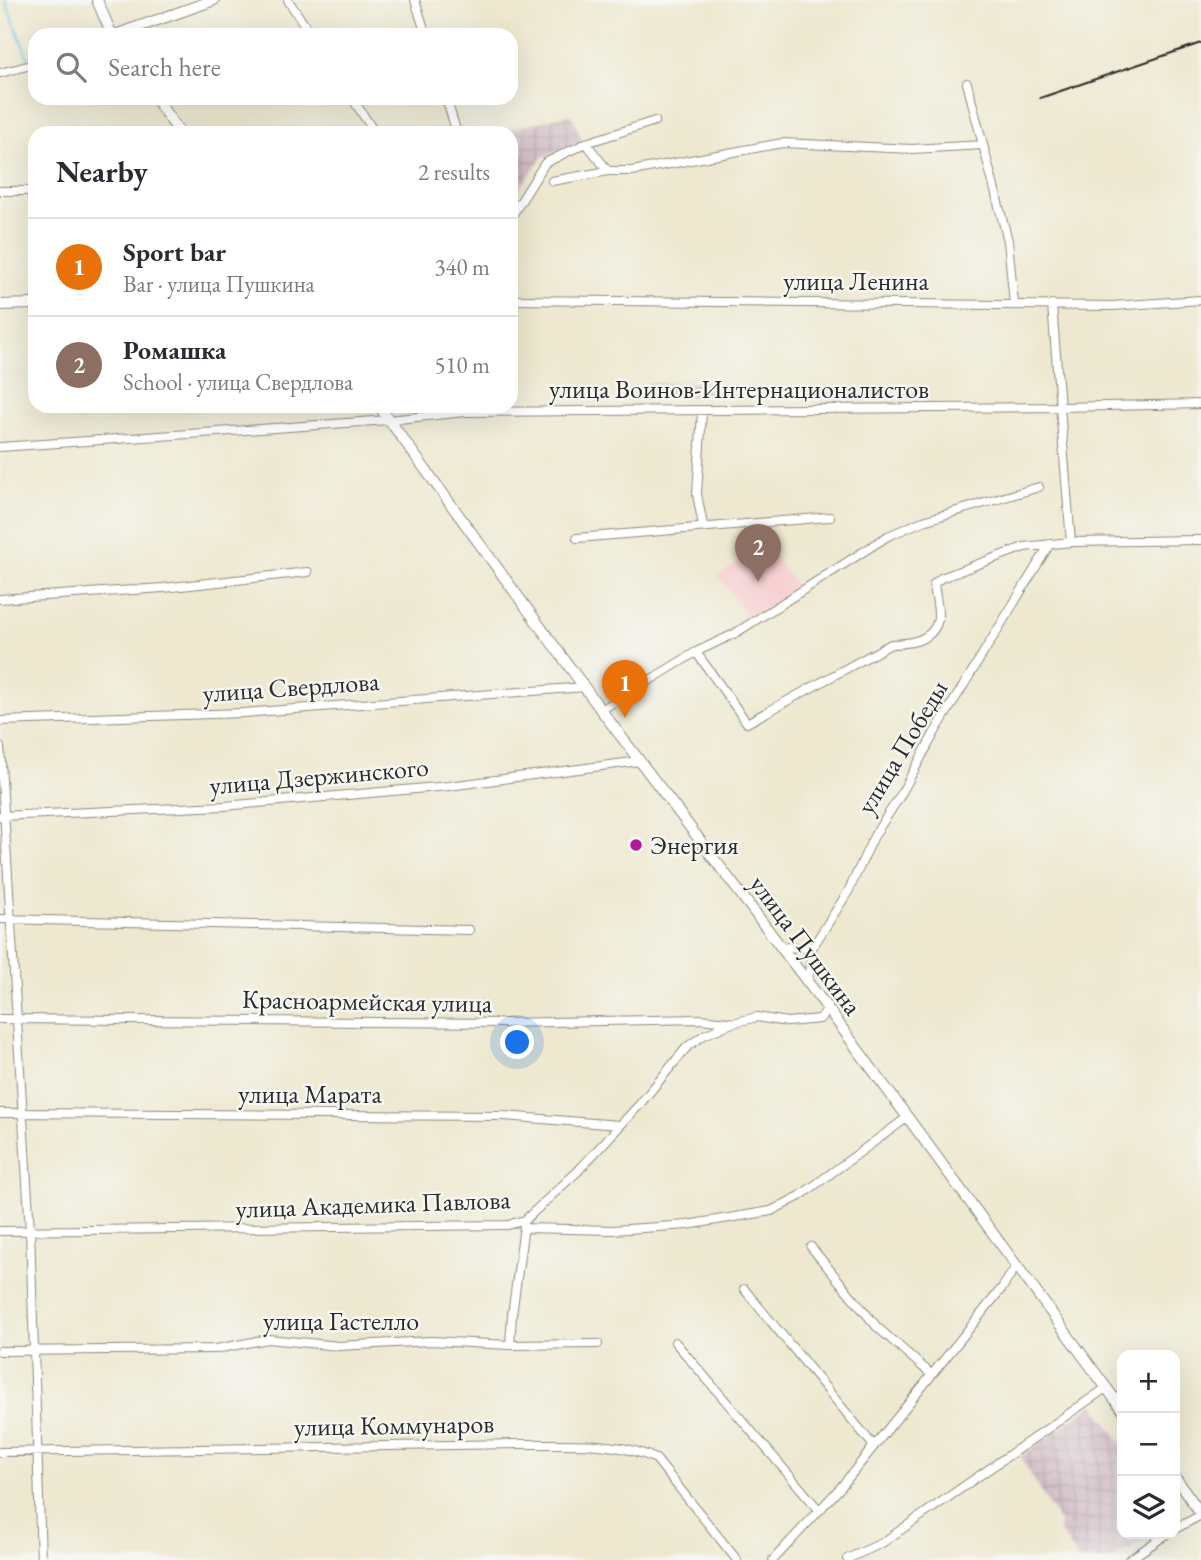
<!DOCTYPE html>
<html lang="en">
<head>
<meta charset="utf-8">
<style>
  :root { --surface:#fff; --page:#f7f7f7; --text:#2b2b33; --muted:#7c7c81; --line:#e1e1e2; --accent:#b5179e }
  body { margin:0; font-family:"EB Garamond",serif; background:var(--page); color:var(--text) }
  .controls { position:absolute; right:21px; bottom:21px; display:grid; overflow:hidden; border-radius:14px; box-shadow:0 7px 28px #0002 }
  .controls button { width:63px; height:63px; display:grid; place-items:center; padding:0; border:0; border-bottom:2px solid var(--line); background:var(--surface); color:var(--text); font:35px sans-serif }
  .you { position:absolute; left:518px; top:1043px; width:24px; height:24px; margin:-18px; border:5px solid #fff; border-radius:50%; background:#1a73e8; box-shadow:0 0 0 10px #1a73e833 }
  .badge { display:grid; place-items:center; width:46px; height:46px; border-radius:50%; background:var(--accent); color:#fff; font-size:23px; font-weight:700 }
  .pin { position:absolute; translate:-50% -58px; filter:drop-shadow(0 2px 4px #0008) }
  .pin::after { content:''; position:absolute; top:37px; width:24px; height:21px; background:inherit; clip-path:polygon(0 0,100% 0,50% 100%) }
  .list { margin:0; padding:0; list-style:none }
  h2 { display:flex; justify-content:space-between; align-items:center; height:91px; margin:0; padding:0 28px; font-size:30px }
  h2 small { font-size:23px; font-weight:400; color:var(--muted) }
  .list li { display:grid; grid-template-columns:46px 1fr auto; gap:21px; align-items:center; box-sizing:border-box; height:98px; padding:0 28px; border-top:2px solid var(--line) }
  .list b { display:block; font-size:26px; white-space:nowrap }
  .list p { margin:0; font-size:23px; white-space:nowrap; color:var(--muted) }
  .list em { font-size:23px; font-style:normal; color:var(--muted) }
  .icon { flex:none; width:38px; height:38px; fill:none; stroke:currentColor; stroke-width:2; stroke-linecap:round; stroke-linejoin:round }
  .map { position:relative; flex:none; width:1201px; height:1560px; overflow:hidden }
  .search { position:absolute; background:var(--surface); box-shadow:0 7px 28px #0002; left:28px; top:28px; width:490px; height:77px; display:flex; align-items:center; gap:18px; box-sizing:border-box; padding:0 24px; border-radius:21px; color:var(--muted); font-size:26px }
  .panel { position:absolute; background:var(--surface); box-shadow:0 7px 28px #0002; left:28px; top:126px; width:490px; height:287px; border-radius:21px }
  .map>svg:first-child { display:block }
  .built { fill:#f7cfd1 }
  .industrial { fill:url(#industrial-grid) }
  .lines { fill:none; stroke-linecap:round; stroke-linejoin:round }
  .stream { stroke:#64bfe2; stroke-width:2 }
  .minor-casing { stroke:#8c8a7d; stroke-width:10 }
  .major-casing { stroke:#8c8a7d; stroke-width:12 }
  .minor { stroke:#fff; stroke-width:8 }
  .major { stroke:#fff; stroke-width:10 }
  .rail { stroke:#2b2b2b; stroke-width:2 }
  .poi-dot { fill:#b5179e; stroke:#f6f6f2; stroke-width:2.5 }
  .labels { text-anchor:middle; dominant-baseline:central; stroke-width:5; stroke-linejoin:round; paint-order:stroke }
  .street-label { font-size:26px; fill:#2b2b2b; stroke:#f6f6f2 }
  .poi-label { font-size:26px; fill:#2b2b2b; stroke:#f6f6f2; text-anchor:start }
</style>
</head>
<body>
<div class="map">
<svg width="1201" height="1560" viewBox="0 0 1201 1560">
  <defs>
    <pattern id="industrial-grid" width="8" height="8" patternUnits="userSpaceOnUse" patternTransform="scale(1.75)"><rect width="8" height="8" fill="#d2bdc6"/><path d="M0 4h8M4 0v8" fill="none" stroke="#b4a3aa"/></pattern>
  </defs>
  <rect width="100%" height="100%" fill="#f6f6f2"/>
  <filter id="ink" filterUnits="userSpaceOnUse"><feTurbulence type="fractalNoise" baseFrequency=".0143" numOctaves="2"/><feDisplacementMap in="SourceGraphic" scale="14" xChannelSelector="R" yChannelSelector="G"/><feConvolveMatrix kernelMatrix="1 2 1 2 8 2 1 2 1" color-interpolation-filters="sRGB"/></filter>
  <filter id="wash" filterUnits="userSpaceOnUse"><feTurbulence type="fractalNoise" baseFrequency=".00686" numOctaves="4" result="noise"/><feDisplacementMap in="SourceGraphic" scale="28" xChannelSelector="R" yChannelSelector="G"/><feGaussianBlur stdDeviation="1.57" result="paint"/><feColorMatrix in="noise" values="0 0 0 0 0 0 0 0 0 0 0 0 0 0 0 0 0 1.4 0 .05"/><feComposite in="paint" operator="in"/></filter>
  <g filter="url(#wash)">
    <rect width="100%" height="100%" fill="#ede8cf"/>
    <path class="built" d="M766,545L798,588L749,620L718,576Z"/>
    <path class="industrial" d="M571,114L582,141L542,157L511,200V158L523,153L510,129Z
      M647,383H709V396L648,397Z
      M1094,1404L1122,1444V1534H1154L1112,1560H1079L1059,1530L1060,1524L1020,1456Z"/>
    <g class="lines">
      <path class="stream" d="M5,0L29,60"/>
    </g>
  </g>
  <g filter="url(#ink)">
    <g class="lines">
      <g class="minor-casing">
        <path id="minor" d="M288,0L311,35
          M415,0L426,35
          M0,73L35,64
          M967,83L1008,241L1014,304
          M352,98L375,133
          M446,98L457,133
          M586,143L608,171
          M552,181L608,171H632L782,143L912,149L983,145
          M0,191H35
          M511,217L545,163L586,143L655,121
          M511,300L1112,306L1201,300
          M1201,404L1060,407L1071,542L1201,540
          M702,412L697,494L703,526
          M0,447L389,420L465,412L1060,407L1052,304
          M577,538L830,517
          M0,599L163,588L308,572
          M696,652L747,723L891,644C908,644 934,641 938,619C939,608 935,595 934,584L941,578L1024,547L1071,542
          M601,710L696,652L734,634L888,536L923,521L1039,487
          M0,721L243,713L585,687
          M0,747L30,1231L41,1560
          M0,816L224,806L449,786L640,761
          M0,919L469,930
          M781,947L812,948L848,892L874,836L900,796L935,732L1050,544
          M808,981L812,948
          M0,1019L505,1023L700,1019L729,1022
          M0,1113L504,1116L619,1125
          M524,1228L613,1230L687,1225L771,1211L800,1196L908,1117
          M0,1231L508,1225L525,1220L578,1171L640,1104L687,1047L704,1035L732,1023L757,1017L787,1022L820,1019L828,1009
          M811,1247L877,1327L931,1374
          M744,1289L873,1445
          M675,1342L819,1510
          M510,1345L512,1315L524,1226
          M0,1351L216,1349L268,1339L339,1346L431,1341L510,1345L598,1344
          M0,1452L519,1444C564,1445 615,1439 656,1459L737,1560
          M1175,1529L1201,1515
          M847,1559L882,1543L1106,1388
          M773,1560L841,1487L1002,1288L1017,1265
          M1129,1560L1167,1534"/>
      </g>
      <g class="major-casing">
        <path id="major" d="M97,0L112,35
          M115,35L214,0
          M155,98L180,133
          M0,305L35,304
          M379,406L601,710L828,1009L1122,1409
          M1175,1477L1201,1514"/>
      </g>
      <use href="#minor" class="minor"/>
      <use href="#major" class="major"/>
      <path class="rail" d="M1040,98L1201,43"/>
    </g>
  </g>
  <circle class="poi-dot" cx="636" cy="845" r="7"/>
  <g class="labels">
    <g class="street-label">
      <text x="856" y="281">улица Ленина</text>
      <text x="739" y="389">улица Воинов-Интернационалистов</text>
      <text transform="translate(291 687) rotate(-4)">улица Свердлова</text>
      <text transform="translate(902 747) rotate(-59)">улица Победы</text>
      <text transform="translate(319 776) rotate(-5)">улица Дзержинского</text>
      <text transform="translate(806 945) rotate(53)">улица Пушкина</text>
      <text transform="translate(367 1001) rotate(1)">Красноармейская улица</text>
      <text x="310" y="1094">улица Марата</text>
      <text transform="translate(373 1204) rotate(-2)">улица Академика Павлова</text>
      <text x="341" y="1321">улица Гастелло</text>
      <text transform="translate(394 1425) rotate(-1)">улица Коммунаров</text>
    </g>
    <g class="poi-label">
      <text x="650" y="845">Энергия</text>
    </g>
  </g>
</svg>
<div class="controls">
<button>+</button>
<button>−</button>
<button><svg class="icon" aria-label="layers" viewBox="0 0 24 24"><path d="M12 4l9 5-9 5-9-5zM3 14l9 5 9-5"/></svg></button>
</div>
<div class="you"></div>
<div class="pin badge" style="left:625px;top:718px;background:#e8710a">1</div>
<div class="pin badge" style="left:758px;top:582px;background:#8d6e63">2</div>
<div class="search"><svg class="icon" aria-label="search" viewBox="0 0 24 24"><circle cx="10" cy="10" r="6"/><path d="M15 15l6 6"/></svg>Search here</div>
<section class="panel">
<h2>Nearby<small>2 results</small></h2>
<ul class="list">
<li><span class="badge" style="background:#e8710a">1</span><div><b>Sport bar</b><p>Bar · улица Пушкина</p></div><em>340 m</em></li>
<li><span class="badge" style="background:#8d6e63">2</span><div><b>Ромашка</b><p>School · улица Свердлова</p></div><em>510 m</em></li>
</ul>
</section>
</div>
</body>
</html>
